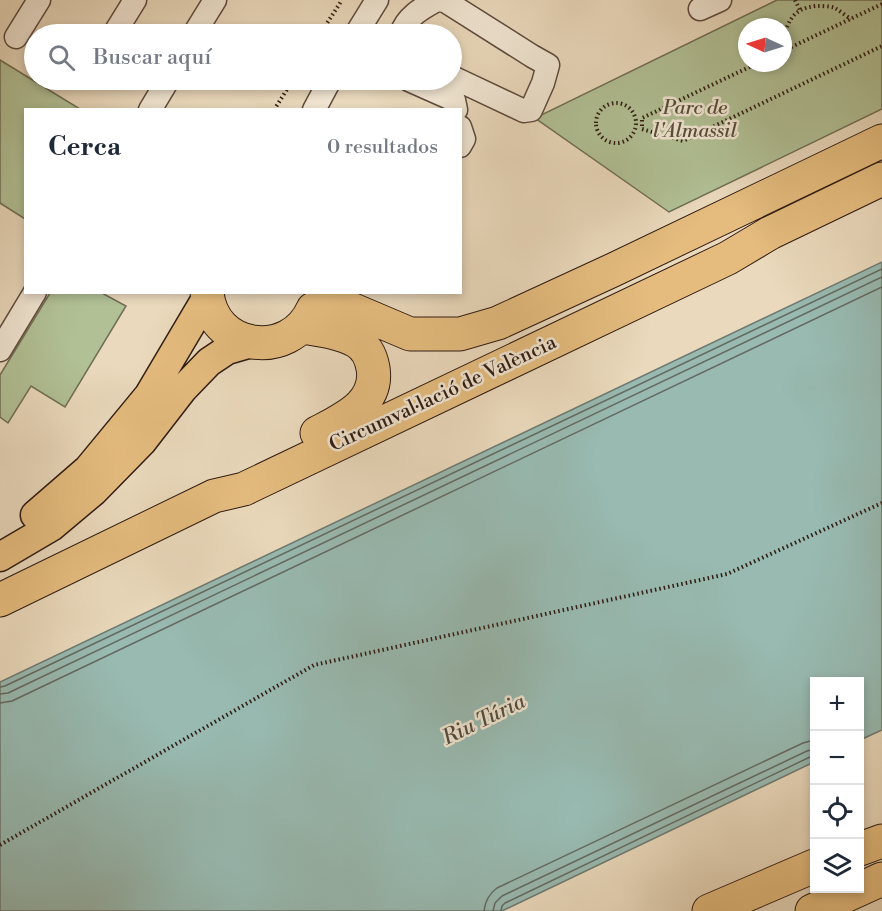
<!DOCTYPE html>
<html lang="es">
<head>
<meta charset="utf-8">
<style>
  :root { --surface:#fff; --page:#f6f6f7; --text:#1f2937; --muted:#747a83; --line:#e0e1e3 }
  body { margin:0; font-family:"Libre Bodoni",serif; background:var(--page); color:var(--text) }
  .controls { position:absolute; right:18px; bottom:18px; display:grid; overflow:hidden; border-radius:0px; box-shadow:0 3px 9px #0003 }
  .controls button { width:54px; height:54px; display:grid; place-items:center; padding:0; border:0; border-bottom:2px solid var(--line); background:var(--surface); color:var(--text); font:30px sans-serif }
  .compass { position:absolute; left:738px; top:18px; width:54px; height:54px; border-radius:50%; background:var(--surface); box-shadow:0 3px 9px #0003; rotate:274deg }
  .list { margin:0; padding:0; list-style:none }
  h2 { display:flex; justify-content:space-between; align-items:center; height:78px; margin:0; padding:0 24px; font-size:26px }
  h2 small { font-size:20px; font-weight:400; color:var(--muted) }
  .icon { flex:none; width:33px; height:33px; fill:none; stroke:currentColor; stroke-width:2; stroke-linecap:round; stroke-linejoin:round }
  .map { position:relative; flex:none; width:882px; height:911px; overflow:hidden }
  .search { position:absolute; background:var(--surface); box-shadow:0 3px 9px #0003; left:24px; top:24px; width:438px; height:66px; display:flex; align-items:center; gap:15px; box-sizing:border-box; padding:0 21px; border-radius:33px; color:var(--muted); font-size:22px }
  .panel { position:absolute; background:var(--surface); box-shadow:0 3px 9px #0003; left:24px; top:108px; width:438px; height:186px; border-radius:0px }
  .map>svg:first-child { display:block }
  .green { fill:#b1c095; stroke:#706e54; stroke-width:1.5; fill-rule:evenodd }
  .water { fill:#98bab1; stroke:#6e7a72; stroke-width:1.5 }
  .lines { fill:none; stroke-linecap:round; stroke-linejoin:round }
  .shore { stroke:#646a62; stroke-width:1.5 }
  .minor-casing { stroke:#5e4a3d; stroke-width:25 }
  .major-casing { stroke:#2f1b13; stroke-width:31 }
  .highway-casing { stroke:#2f1b13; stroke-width:35 }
  .path { stroke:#2f1b13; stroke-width:4; stroke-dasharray:1.5 3; stroke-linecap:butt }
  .minor { stroke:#f1e6d3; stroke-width:22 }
  .major { stroke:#e5bc7e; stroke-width:28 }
  .highway { stroke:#e5bc7e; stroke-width:33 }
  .labels { text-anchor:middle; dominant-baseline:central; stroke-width:5; stroke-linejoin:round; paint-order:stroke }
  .park-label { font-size:20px; font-style:italic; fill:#564d3a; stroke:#f1e6d3 }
  .street-label { font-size:20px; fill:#2f1b13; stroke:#f1e6d3 }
  .water-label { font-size:21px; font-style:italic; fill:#4e4b42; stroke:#f1e6d3 }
</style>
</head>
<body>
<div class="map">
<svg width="882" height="911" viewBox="0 0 882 911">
  <rect width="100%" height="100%" fill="#ead9bc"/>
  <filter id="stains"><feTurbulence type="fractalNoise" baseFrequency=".00333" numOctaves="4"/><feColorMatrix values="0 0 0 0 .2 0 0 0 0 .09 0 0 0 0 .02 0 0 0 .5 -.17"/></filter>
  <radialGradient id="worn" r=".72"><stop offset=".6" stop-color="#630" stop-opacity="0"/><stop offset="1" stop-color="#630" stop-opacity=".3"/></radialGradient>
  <path class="green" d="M777,0H882V109L669,212L535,118ZM747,27H783V63H747Z
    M0,60L80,109L26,110L25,219L0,203Z
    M50,293H102L126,306L65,407L31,386L8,423L0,417V375Z"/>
  <path class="water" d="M882,262V730L860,740V682H814V762L502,911H0V682Z"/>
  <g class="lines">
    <path class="shore" d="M0,687L5,686L882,269
      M0,694L8,693L882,277
      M0,703L12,701L882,287
      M484,911C485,901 489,894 497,888L803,743L814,740
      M493,911L495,903L502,896L807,751L814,749
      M501,911L502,906L505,903L810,757H814"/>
    <g class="minor-casing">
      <path id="minor" d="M438,0L445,1L532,56L548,65L543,83L531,110L524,111L452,77
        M700,9L720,0
        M114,34L135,0
        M194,34L215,0
        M356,34L377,0
        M401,34C406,17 422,8 437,0
        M16,37L39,0
        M409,80L454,100L456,110
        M150,110L168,80
        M314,110L330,80
        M460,127L464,139L460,146
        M0,350L35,292"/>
    </g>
    <g class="major-casing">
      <path id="major" d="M35,515L88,469L149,395L207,297
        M0,557L51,527L94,491L142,442L183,389L209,362L227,350L251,343"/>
    </g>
    <g class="highway-casing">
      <path id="highway" d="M207,292C212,351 290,361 313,309
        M326,292L337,303L410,334H460L498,323L613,270L882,141
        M302,327C320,330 340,332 356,341C367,347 371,357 373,368C379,404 343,419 317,433
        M0,600L214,496L244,489L728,258L770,233L882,179
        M860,849L882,841
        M709,911L814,866
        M812,911L882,879"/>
    </g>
    <path class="path" d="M795,0L800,10
      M320,34L342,0
      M783,40C788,20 794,8 816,6C822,6 830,6 835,8C840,11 846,16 851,19
      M783,51L882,4
      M758,63L642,118V129L683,141L882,46
      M596 123a20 20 0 1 1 40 0a20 20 0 1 1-40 0Z
      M274,110L293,80
      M0,845L314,665L727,574L882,503"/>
    <use href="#minor" class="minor"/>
    <use href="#major" class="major"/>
    <use href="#highway" class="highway"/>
  </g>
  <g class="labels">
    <g class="park-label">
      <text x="695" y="108">Parc de<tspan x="695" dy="23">l'Almassil</tspan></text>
    </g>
    <g class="street-label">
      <text transform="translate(443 394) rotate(-25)">Circumval·lació de València</text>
    </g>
    <g class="water-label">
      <text transform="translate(484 720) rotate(-26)">Riu Túria</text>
    </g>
  </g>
  <rect width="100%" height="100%" filter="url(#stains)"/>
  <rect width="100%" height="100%" fill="url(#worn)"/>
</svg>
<div class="controls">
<button>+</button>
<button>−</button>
<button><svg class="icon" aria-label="locate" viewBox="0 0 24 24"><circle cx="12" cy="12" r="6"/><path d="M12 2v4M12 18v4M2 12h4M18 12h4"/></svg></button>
<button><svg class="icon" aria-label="layers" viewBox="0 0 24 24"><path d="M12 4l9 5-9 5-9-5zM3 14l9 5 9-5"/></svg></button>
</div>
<svg class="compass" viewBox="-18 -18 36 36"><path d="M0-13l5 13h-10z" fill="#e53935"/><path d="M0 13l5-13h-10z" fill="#747a83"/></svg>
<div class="search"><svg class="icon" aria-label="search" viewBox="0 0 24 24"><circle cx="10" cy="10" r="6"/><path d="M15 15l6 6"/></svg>Buscar aquí</div>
<section class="panel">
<h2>Cerca<small>0 resultados</small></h2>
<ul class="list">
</ul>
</section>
</div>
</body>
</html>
